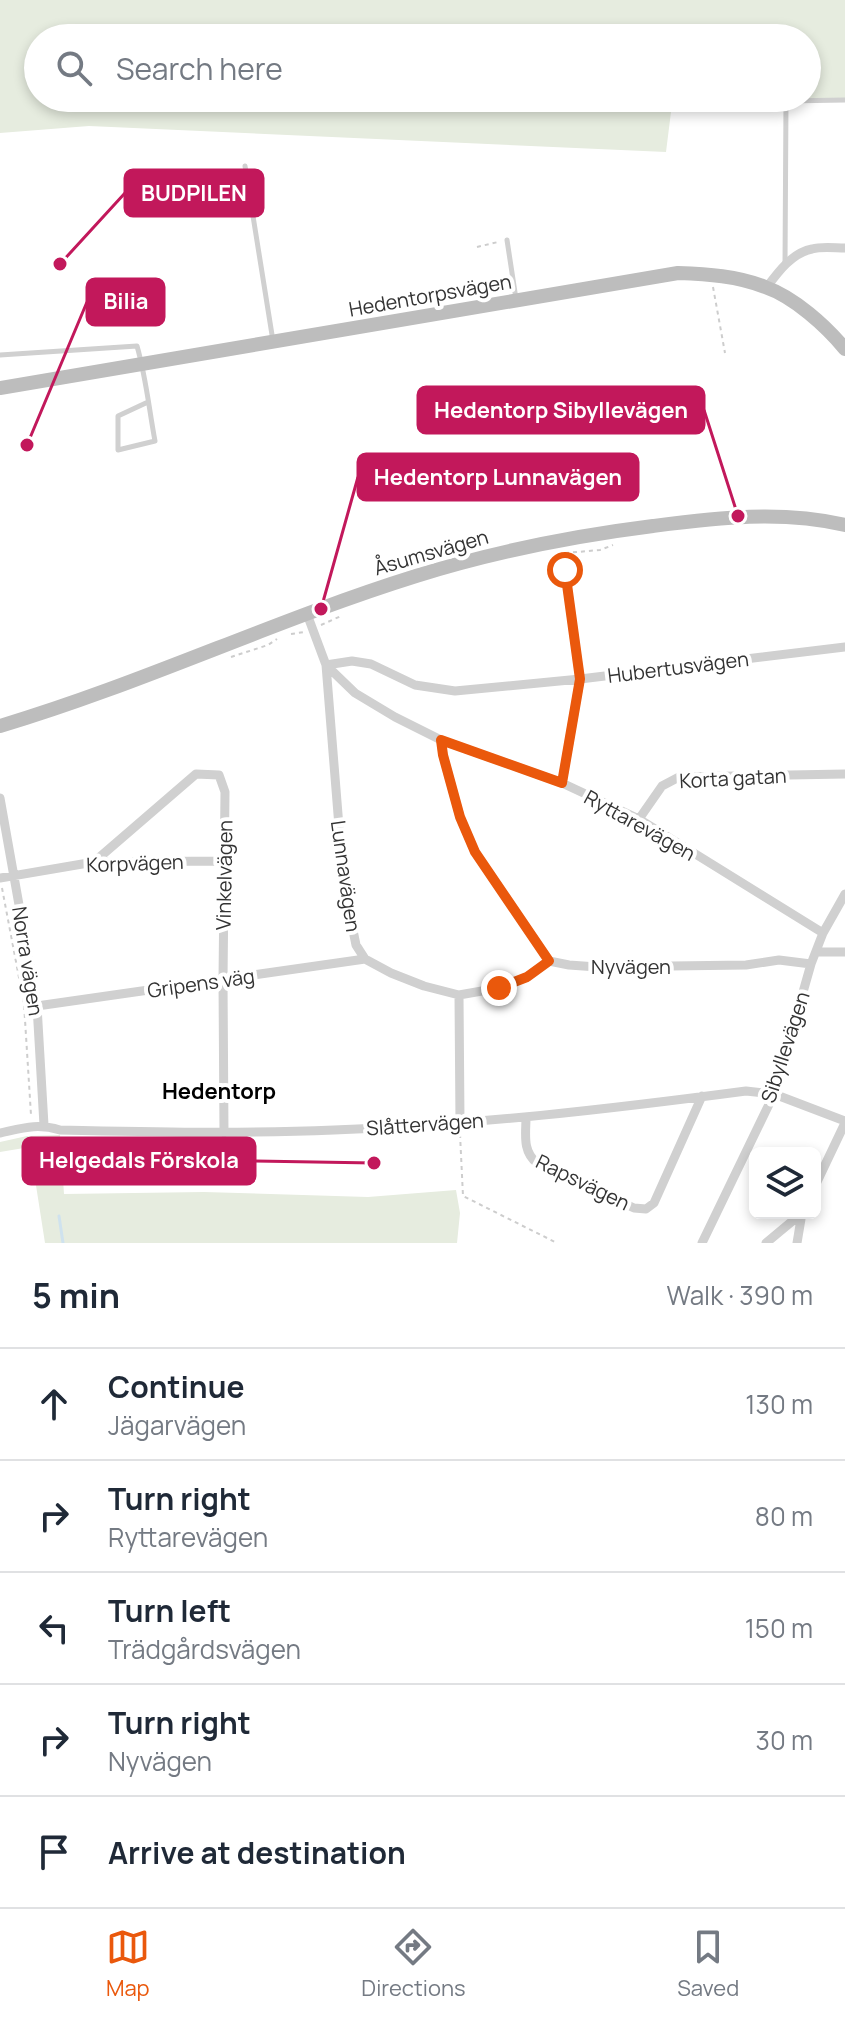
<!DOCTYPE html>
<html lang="en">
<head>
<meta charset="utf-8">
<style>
  :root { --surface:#fff; --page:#f2f2f3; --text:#1f2937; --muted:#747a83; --line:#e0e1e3; --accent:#ea580c }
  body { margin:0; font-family:Manrope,sans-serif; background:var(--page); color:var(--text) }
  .controls { position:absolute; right:24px; bottom:24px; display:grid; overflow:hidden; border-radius:12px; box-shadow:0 4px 12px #0003 }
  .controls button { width:72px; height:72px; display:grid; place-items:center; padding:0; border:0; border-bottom:2px solid var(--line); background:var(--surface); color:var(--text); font:40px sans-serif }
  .stop { position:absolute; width:24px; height:24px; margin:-18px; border:6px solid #ea580c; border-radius:50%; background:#fff }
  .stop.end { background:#ea580c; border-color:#fff; box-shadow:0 2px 8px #0008 }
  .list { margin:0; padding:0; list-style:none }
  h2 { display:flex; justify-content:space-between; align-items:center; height:104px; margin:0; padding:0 32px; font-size:34px }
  h2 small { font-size:26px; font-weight:400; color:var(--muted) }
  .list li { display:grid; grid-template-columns:52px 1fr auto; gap:24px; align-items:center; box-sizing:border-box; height:112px; padding:0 32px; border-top:2px solid var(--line) }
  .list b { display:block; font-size:30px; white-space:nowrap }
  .list p { margin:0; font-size:26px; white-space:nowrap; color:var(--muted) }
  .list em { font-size:26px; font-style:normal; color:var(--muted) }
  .icon { flex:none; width:44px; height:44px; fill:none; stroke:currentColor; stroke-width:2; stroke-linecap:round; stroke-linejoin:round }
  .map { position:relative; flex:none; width:845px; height:1243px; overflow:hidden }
  .search { position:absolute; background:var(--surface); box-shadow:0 4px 12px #0003; left:24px; right:24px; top:24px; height:88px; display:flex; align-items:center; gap:20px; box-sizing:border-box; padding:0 28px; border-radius:44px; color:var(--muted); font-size:30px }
  .sheet { height:664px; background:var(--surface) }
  nav { display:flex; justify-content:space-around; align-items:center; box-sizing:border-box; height:112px; border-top:2px solid var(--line); background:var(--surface); font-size:22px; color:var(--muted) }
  nav a { display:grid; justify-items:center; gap:4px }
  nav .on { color:var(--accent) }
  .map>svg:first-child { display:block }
  .green { fill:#e6ecdf; fill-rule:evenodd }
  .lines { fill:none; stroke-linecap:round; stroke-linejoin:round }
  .stream { stroke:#cfe2ee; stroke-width:3 }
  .path { stroke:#cdcdcd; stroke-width:2; stroke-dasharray:4 4; stroke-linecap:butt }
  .lane { stroke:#d0d0d0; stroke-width:5 }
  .street { stroke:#d0d0d0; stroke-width:9 }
  .secondary { stroke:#bdbdbd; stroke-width:14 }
  .route { stroke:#ea580c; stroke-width:10 }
  .labels { text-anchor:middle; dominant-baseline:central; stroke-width:8; stroke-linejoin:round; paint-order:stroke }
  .street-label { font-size:20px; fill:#333; stroke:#fff }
  .neighbourhood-label { font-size:22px; font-weight:bold; fill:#000; stroke:#fff }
  .leader { fill:none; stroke:#c2185b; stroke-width:3 }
  .callout-dot { fill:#c2185b; stroke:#fff; stroke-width:3 }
  .callout { fill:#c2185b; stroke:#c2185b; stroke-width:3 }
  .callout-label { font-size:22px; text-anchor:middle; font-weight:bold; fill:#fff }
</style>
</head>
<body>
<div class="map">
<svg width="845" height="1243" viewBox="0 0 845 1243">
  <rect width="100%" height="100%" fill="#fff"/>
  <path class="green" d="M0,0H845V100L672,104L666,152L89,126L0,133ZM38,38H807V98H38Z
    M60,1135L64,1194L204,1192L368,1197L456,1190L460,1213L457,1243H45L30,1147L0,1152V1142L27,1136Z"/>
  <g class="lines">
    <path class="stream" d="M59,1216L63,1243"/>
    <path class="path" d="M477,247L498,242
      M713,287L725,353
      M565,553L600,550L613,545
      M321,625L341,616
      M291,634L304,632
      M231,657L268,645L277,639
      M2,888L24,1004L31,1115
      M460,1134L463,1196L557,1243"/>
    <path class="lane" d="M245,166L273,341
      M507,240L516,299
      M785,265L786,101L845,100
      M0,355L137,346C146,377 149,409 155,441L118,450V416L148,402"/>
    <path class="street" d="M767,287C778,272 792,253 812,249C822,246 835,248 845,248
      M307,614L326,665L340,839L347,901L356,945L365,959L391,973L424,986L459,995L460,1122
      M326,665L355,693L395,717L441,740L562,783L639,819L823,933
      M326,665L352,661L371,664L415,685L455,691L580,679L845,647
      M441,740L443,755L460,817L475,852L549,961
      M562,783L580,679L565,570
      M0,798L37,1006L44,1125
      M639,819L662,786L679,777L845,774
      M94,862L196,774L219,775L225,792L223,980L224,1133
      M0,878L94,862L224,861
      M817,952H845
      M459,995L499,988L527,977L549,961L569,965L597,967L746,965L779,960L811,964
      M37,1006L365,959
      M526,1117C526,1134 522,1151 537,1163L634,1208L646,1209L654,1203L702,1096
      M0,1133C23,1128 37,1123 60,1130C151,1132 243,1134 334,1130C472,1125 610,1109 746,1091L774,1094L845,1121
      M815,1186L845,1123
      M702,1243L774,1094L811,964L823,933L845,894
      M766,1243L802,1213
      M797,1243L802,1213"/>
    <path class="secondary" d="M0,388L678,273C707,274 738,276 765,287C794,297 826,326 845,349
      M0,726C141,684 275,620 416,576C493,552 573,536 653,526C717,518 780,510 845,525"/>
  </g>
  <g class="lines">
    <path class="route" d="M499,988L527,977L549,961L475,852L460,817L443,755L441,740L562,783L580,679L565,570"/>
  </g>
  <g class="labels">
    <g class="street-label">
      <text transform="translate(430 295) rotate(-10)">Hedentorpsvägen</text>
      <text transform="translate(431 552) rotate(-16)">Åsumsvägen</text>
      <text transform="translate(678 667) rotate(-7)">Hubertusvägen</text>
      <text transform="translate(733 778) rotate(-3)">Korta gatan</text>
      <text transform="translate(640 825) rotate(29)">Ryttarevägen</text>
      <text transform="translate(135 863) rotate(-2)">Korpvägen</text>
      <text transform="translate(224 875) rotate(-89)">Vinkelvägen</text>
      <text transform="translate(346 876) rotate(82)">Lunnavägen</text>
      <text transform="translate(28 961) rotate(81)">Norra vägen</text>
      <text x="631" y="966">Nyvägen</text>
      <text transform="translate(201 983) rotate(-8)">Gripens väg</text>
      <text transform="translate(785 1047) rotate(-72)">Sibyllevägen</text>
      <text transform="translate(425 1124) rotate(-4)">Slåttervägen</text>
      <text transform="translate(583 1182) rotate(26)">Rapsvägen</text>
    </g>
    <g class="neighbourhood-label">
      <text x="219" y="1091">Hedentorp</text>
    </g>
  </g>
  <path class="leader" d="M60 264L125 193M27 445L87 302M738 516L704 410M321 609L358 477M374 1163L255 1161"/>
  <g class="callout-dot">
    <circle cx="60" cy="264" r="8"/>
    <circle cx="27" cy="445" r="8"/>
    <circle cx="738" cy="516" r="8"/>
    <circle cx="321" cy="609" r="8"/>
    <circle cx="374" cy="1163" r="8"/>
  </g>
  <g class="callout">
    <rect x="125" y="170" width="138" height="46" rx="8"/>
    <rect x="87" y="279" width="77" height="46" rx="8"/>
    <rect x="418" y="387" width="286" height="46" rx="8"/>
    <rect x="358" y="454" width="280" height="46" rx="8"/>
    <rect x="23" y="1138" width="232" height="46" rx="8"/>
  </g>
  <g class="callout-label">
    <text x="194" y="201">BUDPILEN</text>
    <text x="126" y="309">Bilia</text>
    <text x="561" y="418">Hedentorp Sibyllevägen</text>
    <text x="498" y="485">Hedentorp Lunnavägen</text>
    <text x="139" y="1168">Helgedals Förskola</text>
  </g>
</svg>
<div class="controls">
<button><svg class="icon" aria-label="layers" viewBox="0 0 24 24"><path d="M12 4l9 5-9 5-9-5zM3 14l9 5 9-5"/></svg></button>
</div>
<div class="stop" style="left:565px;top:570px"></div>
<div class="stop end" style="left:499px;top:988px"></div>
<div class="search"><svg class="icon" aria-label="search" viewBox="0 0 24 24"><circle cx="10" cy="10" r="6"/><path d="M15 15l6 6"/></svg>Search here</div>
</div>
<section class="sheet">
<h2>5 min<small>Walk · 390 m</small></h2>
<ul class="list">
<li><svg class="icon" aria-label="ahead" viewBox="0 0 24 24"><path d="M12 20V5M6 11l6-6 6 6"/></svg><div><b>Continue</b><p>Jägarvägen</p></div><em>130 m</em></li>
<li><svg class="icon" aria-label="right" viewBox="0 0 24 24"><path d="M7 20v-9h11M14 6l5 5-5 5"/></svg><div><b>Turn right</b><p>Ryttarevägen</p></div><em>80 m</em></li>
<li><svg class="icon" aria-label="left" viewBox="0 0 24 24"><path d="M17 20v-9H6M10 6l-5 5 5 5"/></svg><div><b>Turn left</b><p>Trädgårdsvägen</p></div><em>150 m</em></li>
<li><svg class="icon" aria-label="right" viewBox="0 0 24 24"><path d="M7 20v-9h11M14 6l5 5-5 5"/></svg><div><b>Turn right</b><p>Nyvägen</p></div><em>30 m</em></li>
<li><svg class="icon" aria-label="arrive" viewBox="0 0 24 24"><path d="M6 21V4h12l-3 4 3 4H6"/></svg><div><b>Arrive at destination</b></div></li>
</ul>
</section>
<nav>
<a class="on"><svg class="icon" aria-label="map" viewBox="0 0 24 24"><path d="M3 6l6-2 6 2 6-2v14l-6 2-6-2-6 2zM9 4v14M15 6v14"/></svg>Map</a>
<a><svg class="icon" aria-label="directions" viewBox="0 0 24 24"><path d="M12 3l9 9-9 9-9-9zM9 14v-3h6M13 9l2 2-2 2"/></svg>Directions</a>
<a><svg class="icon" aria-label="saved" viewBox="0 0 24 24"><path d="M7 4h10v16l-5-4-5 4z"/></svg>Saved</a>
</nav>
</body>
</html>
